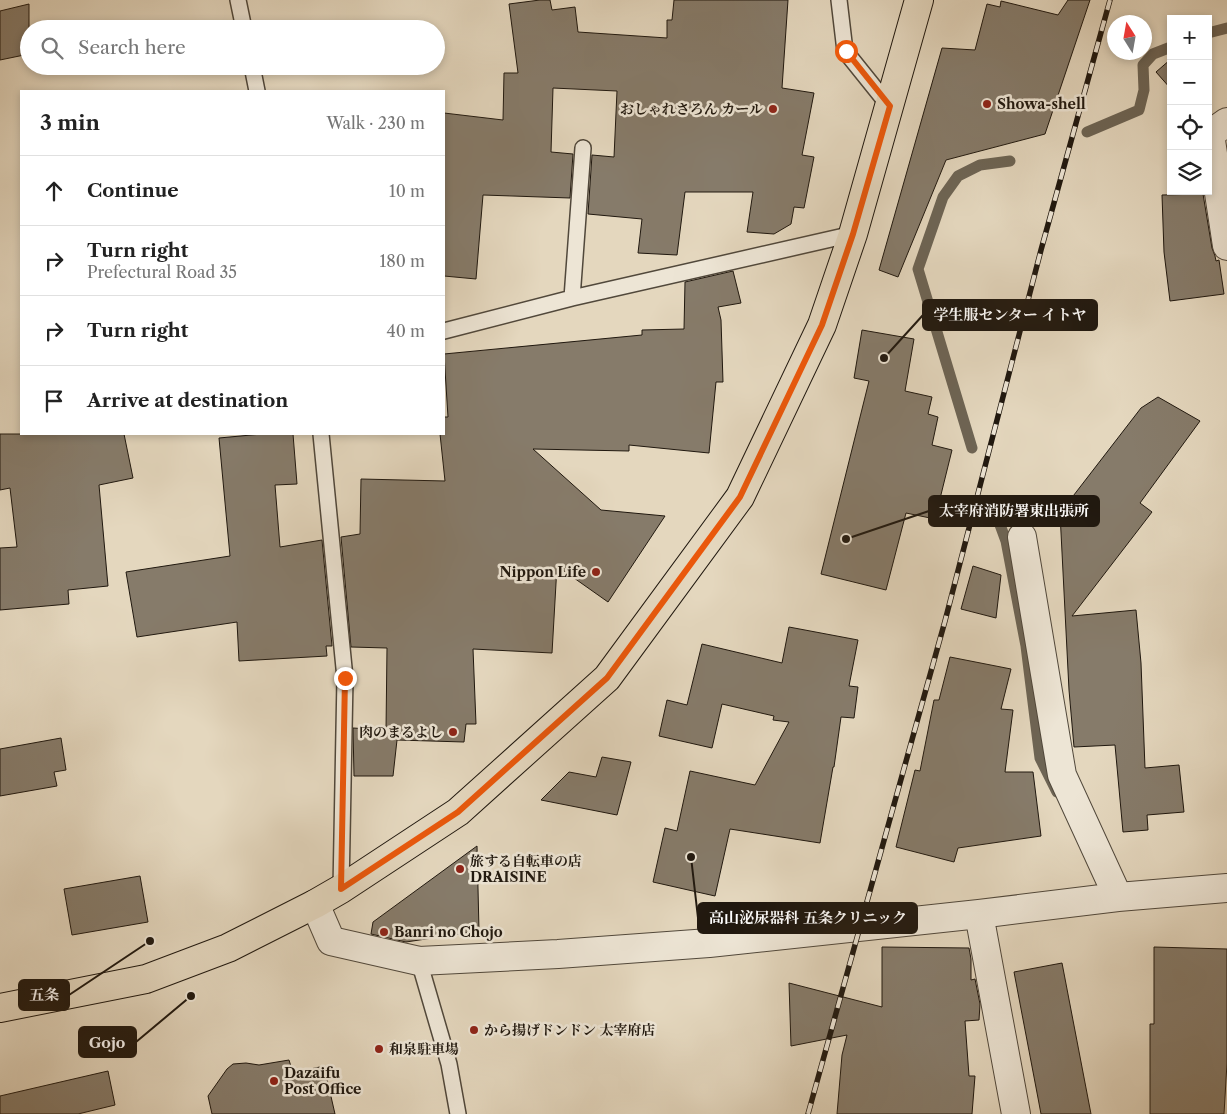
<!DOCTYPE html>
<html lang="en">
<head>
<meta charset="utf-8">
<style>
  :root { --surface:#fff; --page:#f2f2f2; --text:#222; --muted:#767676; --line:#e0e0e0 }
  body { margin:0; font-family:"Libre Caslon Text","Noto Serif JP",serif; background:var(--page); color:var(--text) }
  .controls { position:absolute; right:15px; top:15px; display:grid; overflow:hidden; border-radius:0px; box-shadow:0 2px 8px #0003 }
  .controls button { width:45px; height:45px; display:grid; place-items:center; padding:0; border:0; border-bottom:1px solid var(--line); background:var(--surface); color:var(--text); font:25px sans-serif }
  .compass { position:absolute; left:1107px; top:15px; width:45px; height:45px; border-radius:50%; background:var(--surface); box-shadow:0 2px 8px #0003; rotate:349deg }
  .stop { position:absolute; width:15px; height:15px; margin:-11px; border:4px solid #ea580c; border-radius:50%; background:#fff }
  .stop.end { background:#ea580c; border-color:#fff; box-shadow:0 1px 5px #0008 }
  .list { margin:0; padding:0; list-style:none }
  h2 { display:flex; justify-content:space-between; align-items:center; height:65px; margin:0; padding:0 20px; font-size:21px }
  h2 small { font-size:16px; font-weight:400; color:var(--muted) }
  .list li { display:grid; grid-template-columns:32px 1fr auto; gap:15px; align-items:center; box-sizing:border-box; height:70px; padding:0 20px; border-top:1px solid var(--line) }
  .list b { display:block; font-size:19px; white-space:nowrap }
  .list p { margin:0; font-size:16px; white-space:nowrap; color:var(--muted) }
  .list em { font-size:16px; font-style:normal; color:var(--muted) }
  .icon { flex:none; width:28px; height:28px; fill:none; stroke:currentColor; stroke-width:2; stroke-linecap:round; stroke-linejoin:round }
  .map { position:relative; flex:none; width:1227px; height:1114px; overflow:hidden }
  .search { position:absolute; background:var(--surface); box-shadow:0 2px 8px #0003; left:20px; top:20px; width:425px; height:55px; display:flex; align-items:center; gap:12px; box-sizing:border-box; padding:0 18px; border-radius:28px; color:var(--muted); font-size:19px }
  .panel { position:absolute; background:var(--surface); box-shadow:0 2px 8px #0003; left:20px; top:90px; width:425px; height:345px; border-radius:0px }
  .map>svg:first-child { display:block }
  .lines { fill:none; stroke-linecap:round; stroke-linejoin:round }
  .stream { stroke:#6d6454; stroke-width:11 }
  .building { fill:#867b6a; stroke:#20180f }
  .service-casing { stroke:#51483b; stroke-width:18 }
  .minor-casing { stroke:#51483b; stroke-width:30 }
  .primary-casing { stroke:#20180f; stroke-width:30 }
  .service { stroke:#ede5d5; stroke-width:15 }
  .minor { stroke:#ede5d5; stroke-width:28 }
  .primary { stroke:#e4d7be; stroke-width:28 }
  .rail-casing { stroke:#20180f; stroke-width:5.5 }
  .rail { stroke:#ede5d5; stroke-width:4; stroke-dasharray:11; stroke-linecap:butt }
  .route { stroke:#ea580c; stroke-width:6 }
  .poi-dot { fill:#8f2418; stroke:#ede5d5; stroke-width:2 }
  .labels { text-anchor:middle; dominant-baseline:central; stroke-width:5; stroke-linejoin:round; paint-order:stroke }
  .poi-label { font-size:14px; font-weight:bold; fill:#20180f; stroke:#ede5d5; text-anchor:start }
  .leader { fill:none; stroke:#20180f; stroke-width:2 }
  .callout-dot { fill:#20180f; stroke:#ede5d5; stroke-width:2 }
  .callout { fill:#20180f; stroke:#20180f; stroke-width:2 }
  .callout-label { font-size:15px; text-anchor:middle; font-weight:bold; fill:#fff }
</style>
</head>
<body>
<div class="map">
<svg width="1227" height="1114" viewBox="0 0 1227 1114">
  <rect width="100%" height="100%" fill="#e4d7be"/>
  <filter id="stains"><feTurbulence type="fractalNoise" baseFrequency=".004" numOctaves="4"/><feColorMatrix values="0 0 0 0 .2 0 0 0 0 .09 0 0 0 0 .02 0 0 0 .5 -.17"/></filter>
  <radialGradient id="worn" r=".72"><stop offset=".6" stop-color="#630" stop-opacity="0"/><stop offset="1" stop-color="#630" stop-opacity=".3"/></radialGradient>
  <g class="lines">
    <path class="stream" d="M1208,33L1227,28
      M1087,132L1139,110L1144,90L1143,65L1153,54L1171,47
      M972,448L918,269L943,197L958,176L980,165L1010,161
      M992,503L1006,541L1026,646L1040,758L1057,792
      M832,913L889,910"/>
  </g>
  <path class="building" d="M540,0H550L552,10L575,7L578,32L667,38V20H672L674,0H788L782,88L814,93L802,155L814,157L804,208L794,207L791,224L774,234L747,232L753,192H685L677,255L638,253L642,219L588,214L592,155L614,157L617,91L553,88L551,152L573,154L570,198L483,195L476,279L444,276V113L503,120L504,73H518L509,4Z
    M1068,0H1090L1045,134L946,160L898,277L879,270L942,48L975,50L987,4L1000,7L1001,1L1058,15Z
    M29,4V54L0,60V11Z
    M1171,59V89L1156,72Z
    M1203,194L1212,248L1215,256L1216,261L1219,260L1224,294L1170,301L1164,252L1162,195Z
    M733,271L741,303L718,307L721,320L723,382H716L709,453L629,445V451L533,449L601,510L665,516L608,602L557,566L552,653L473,649L476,724H466L464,742L397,740L393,776H354L353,728L386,730L387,648L351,647L341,537L360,534L361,479L445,481L440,434H444V417H448L444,354L642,335V330L684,329L685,282Z
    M862,330L914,339L905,391L932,397L928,414L938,417L932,445L952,450L935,519L906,513L886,590L821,574L869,381L854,378Z
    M1158,397L1200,421L1140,503L1152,512L1072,616L1136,610L1141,663L1145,768L1179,765L1184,812L1147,815L1148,830L1123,832L1115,745L1074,747L1069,690L1060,513L1141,408Z
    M0,434H124L133,478L99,485L108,586L68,590L69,604L0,610V548L17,547L10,488L0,490Z
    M262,434H293L297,484L275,485L280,547L322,540L332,646H326L327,656L239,661L237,622L137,637L126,572L230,556L219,438Z
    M973,566L1001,575L996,618L961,609Z
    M789,627L858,640L849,686L858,687L854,718L841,717L834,767H833L820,843L730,829L715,896L653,882L665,828L677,831L690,771L755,785L789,722L773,720L774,716L722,704L712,748L659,736L667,700L687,705L702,644L782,663Z
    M950,657L1011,669L1001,709L1013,710L1005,772H1033L1041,836L958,848L954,862L896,847L915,770L920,771L934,700H939Z
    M61,738L66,770L54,772L57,786L0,796V749Z
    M602,757L631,762L617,815L541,800L569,772L596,777Z
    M477,846L479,931L406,942L371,934L373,922Z
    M140,876L148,922L72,935L64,889Z
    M882,947L969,948L971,959V980L975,979L980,1004L979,1020L965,1021L969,1076H975L972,1114H837L842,1055L847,1035L791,1046L789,983L882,1007Z
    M1154,947L1227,949V1063L1224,1114H1150V1024H1154Z
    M1062,963L1091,1114H1041L1038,1098L1014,972Z
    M289,1060L293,1073L324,1066L335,1114H212L208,1096L227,1069L233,1064L246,1063L259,1065Z
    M108,1071L115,1105L78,1114H0V1096Z"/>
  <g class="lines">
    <g class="service-casing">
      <path id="service" d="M238,0L244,29
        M839,0L845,51L890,107
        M252,66L257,91
        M572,298L853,234
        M444,331L572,298L583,148
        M321,434L345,678L341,889
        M419,961L449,1064L458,1114"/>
    </g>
    <g class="minor-casing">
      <path id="minor" d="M1227,122L1210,134L1227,246
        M1022,537L1062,775L1118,897
        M315,904L331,941L419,961L558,954L709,943L979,914L1118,897L1227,888
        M979,914L1016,1114"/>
    </g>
    <g class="primary-casing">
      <path id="primary" d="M0,1008L146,979L228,948L315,904L341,889L458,812L607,678L740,497L822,325L853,234L919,0"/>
    </g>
    <use href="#service" class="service"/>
    <use href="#minor" class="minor"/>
    <use href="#primary" class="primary"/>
    <g class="rail-casing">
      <path id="rail" d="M808,1114L945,621L1041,250L1110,0"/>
    </g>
    <use href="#rail" class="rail"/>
  </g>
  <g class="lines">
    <path class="route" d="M345,678L341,889L458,812L607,678L740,497L822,325L853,234L890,106L846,51"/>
  </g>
  <g class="poi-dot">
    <circle cx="987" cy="104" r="5"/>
    <circle cx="773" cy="109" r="5"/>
    <circle cx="596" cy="572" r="5"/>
    <circle cx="453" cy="732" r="5"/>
    <circle cx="460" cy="869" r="5"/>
    <circle cx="384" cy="932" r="5"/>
    <circle cx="474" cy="1030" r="5"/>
    <circle cx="379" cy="1049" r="5"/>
    <circle cx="274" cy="1081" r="5"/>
  </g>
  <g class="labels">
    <g class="poi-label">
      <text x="997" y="104">Showa-shell</text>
      <text x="763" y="109" text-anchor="end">おしゃれさろん カール</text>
      <text x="586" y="572" text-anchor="end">Nippon Life</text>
      <text x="443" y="732" text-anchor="end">肉のまるよし</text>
      <text x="470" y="861">旅する自転車の店<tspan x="470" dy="16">DRAISINE</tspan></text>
      <text x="394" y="932">Banri no Chojo</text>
      <text x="484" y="1030">から揚げドンドン 太宰府店</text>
      <text x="389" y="1049">和泉駐車場</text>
      <text x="284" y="1073">Dazaifu<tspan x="284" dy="16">Post Office</tspan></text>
    </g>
  </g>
  <path class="leader" d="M884 358L923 315M846 539L929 511M691 857L698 918M150 941L69 995M191 996L136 1042"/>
  <g class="callout-dot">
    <circle cx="884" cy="358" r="5"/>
    <circle cx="846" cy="539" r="5"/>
    <circle cx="691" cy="857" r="5"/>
    <circle cx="150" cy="941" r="5"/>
    <circle cx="191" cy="996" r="5"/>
  </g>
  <g class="callout">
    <rect x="923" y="300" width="174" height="30" rx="5"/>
    <rect x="929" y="496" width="170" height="30" rx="5"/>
    <rect x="698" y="903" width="219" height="30" rx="5"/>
    <rect x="19" y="980" width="50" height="30" rx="5"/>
    <rect x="79" y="1027" width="57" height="30" rx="5"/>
  </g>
  <g class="callout-label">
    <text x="1010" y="320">学生服センター イトヤ</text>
    <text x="1014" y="516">太宰府消防署東出張所</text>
    <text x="808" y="923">高山泌尿器科 五条クリニック</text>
    <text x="44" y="1000">五条</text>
    <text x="107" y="1048">Gojo</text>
  </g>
  <rect width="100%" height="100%" filter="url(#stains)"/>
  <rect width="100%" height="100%" fill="url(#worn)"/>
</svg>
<div class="controls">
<button>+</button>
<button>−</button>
<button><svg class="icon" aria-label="locate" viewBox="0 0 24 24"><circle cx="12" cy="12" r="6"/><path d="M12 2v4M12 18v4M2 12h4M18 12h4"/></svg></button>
<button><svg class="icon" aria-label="layers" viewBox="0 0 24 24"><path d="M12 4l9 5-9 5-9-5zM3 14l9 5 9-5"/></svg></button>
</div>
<svg class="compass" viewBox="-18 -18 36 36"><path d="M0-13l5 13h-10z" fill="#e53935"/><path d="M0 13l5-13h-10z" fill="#767676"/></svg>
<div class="stop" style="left:846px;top:51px"></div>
<div class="stop end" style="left:345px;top:678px"></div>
<div class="search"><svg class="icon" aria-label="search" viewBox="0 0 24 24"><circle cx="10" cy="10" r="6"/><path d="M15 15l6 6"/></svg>Search here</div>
<section class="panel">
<h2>3 min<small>Walk · 230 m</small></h2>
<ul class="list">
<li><svg class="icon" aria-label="ahead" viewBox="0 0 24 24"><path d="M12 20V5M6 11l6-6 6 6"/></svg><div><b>Continue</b></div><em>10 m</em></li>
<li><svg class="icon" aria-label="right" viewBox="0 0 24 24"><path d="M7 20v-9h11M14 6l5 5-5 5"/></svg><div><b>Turn right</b><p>Prefectural Road 35</p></div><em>180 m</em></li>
<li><svg class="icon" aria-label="right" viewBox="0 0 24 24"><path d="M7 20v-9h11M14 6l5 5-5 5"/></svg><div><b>Turn right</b></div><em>40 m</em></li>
<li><svg class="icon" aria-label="arrive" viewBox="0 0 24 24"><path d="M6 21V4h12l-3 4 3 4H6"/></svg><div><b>Arrive at destination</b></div></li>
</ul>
</section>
</div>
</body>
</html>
